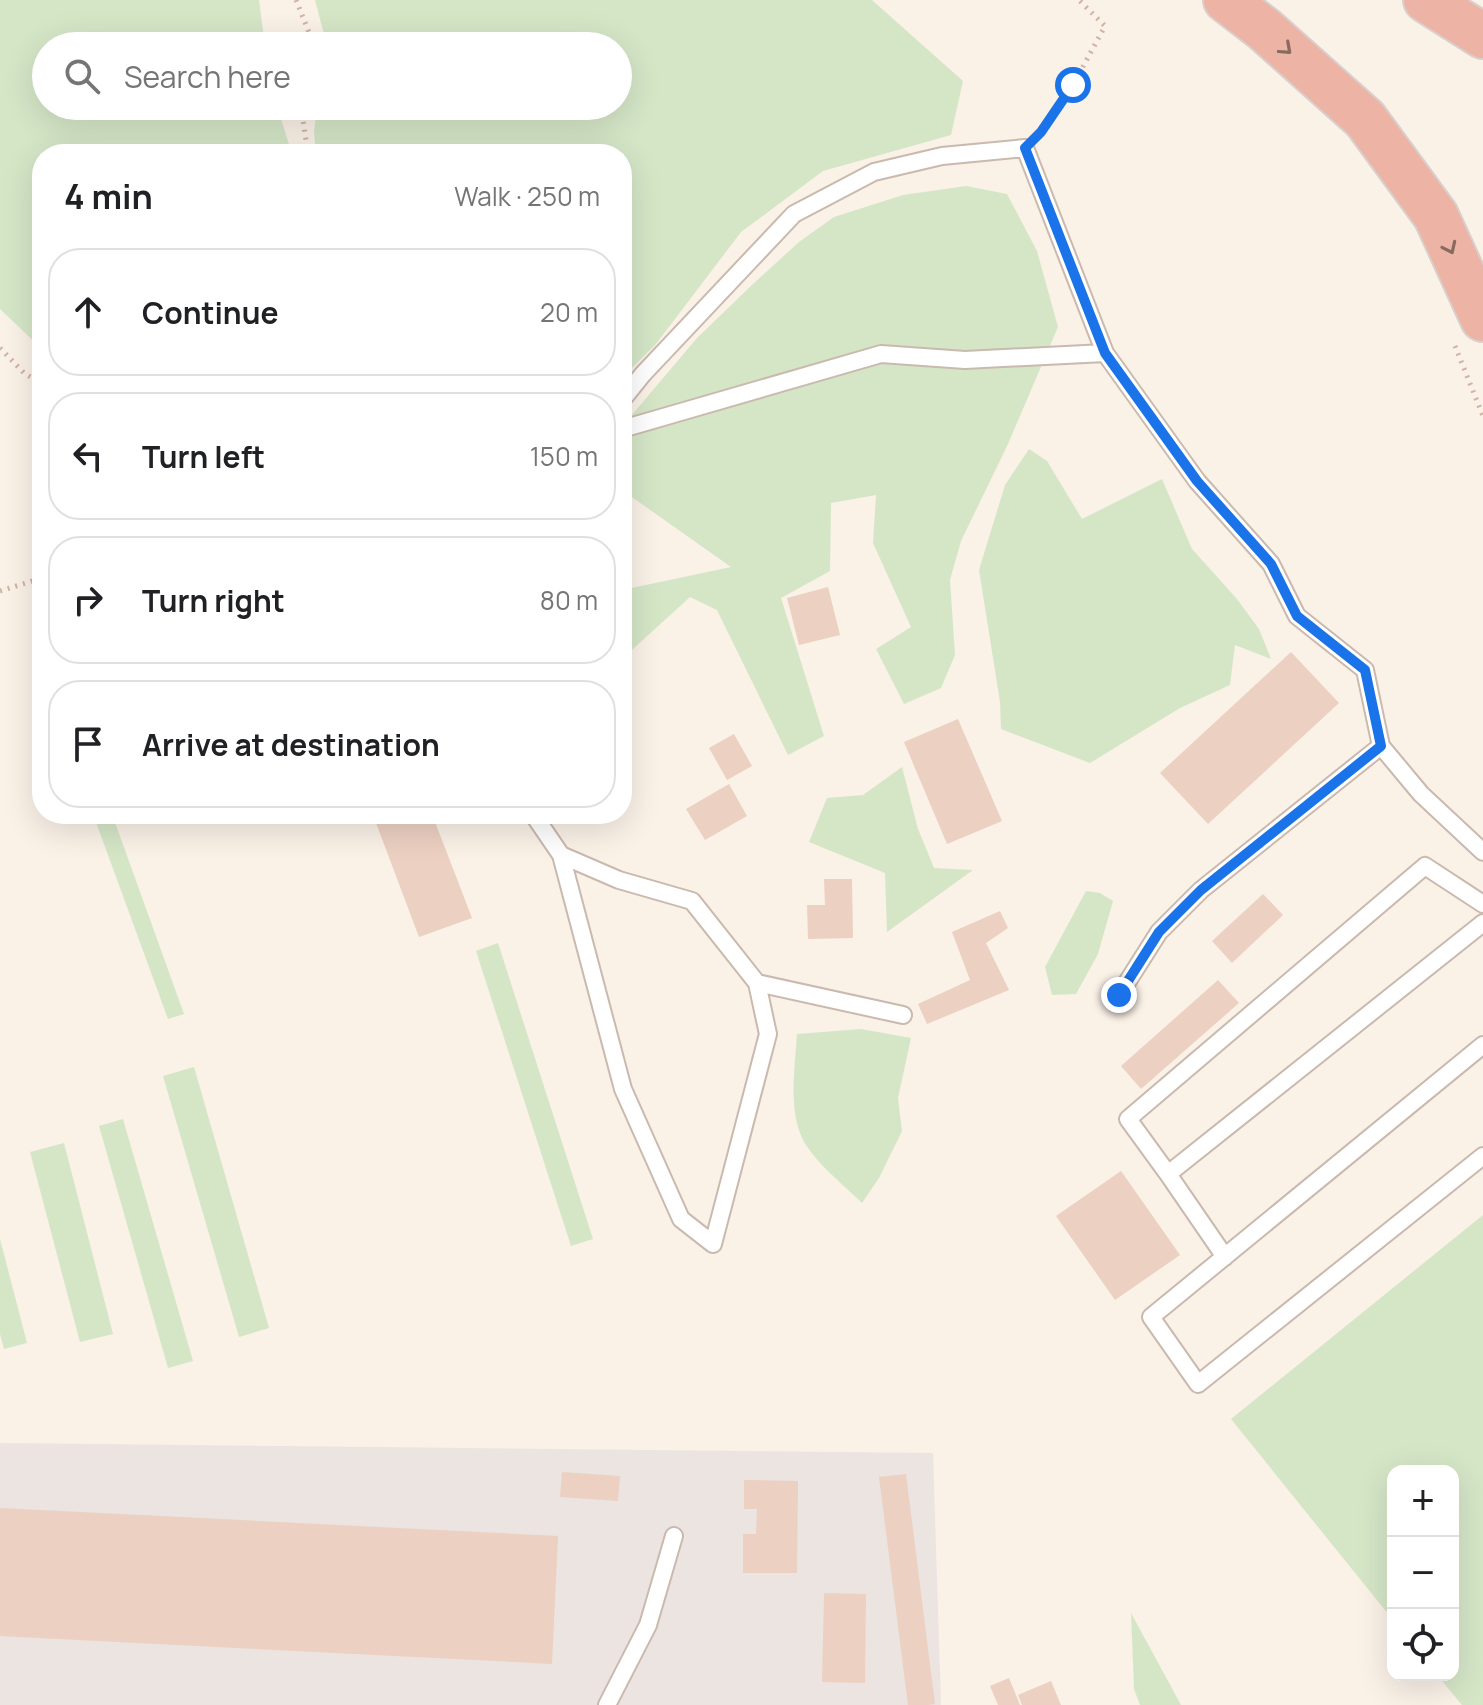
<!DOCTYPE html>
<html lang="en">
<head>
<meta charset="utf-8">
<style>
  :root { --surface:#fff; --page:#f2f2f2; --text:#202124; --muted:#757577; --line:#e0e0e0 }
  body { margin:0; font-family:Manrope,sans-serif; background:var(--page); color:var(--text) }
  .controls { position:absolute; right:24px; bottom:24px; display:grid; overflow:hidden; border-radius:16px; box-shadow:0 8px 32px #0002 }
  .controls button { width:72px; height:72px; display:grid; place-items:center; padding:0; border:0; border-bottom:2px solid var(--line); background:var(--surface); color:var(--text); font:40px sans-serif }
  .stop { position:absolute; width:24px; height:24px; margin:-18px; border:6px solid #1a73e8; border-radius:50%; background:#fff }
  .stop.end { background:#1a73e8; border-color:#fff; box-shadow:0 2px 8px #0008 }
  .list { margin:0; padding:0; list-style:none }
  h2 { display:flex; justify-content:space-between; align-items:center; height:104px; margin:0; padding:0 32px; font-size:34px }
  h2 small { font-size:26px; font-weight:400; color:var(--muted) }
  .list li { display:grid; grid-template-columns:52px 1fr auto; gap:24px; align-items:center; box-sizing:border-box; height:128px; margin:0 16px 16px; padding:0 16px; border:2px solid var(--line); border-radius:32px }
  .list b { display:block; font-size:30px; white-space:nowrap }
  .list em { font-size:26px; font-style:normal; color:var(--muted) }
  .icon { flex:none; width:44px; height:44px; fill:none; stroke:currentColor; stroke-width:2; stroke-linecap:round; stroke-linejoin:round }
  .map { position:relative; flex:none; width:1483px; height:1705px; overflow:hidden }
  .search { position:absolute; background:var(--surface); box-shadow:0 8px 32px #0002; left:32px; top:32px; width:600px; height:88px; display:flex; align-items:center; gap:20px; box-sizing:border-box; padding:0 28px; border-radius:44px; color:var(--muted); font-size:30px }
  .panel { position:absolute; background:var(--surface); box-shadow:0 8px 32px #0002; left:32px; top:144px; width:600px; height:680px; border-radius:32px }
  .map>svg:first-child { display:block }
  .industrial { fill:#ebe4e0 }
  .green { fill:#d5e6c7 }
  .building { fill:#ecd0c2 }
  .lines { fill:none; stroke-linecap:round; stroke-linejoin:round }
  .lane-casing { stroke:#cab9ae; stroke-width:20 }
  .highway-casing { stroke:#d7d0cd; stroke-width:48 }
  .path { stroke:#d1b3a5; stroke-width:5; stroke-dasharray:2 6; stroke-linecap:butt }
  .lane { stroke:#fff; stroke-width:16 }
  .highway { stroke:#edb3a5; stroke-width:44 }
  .oneway { stroke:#896a5f }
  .route { stroke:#1a73e8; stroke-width:10 }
</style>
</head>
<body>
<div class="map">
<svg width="1483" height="1705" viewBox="0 0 1483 1705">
  <rect width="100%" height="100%" fill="#faf1e7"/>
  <path class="industrial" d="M0,1443L933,1453L941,1705H0Z"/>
  <path class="green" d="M0,0H259L265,46H46V106H277L292,154H42V349L0,309Z
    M315,0H872L963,81L951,135L823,171L741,232L656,344L622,378V154H316L314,132L317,106H618V46H324L325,38Z
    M966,186L1007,194L1037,251L1058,327L1008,444L961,541L950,580L955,655L941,688L904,704L876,649L911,627L873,543L876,495L831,503L830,571L781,598L824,736L788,755L717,610L690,597L622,659V590L731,567L629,495L631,416L697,338L754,283L799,242L834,217L903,195Z
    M1029,449L1047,461L1082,519L1162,479L1192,549L1237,599L1259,629L1271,659L1235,645L1230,685L1180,708L1090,763L1001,729L1000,702L979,570L1005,485Z
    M902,767L918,829L934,868L973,870L887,932L885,873L809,842L827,798L863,795Z
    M93,814H112L184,1014L168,1019Z
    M1086,891L1100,893L1113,901L1098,954L1076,994L1052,995L1045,967Z
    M498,943L593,1239L571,1246L476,951Z
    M861,1029L911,1038L898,1098L902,1131L879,1178L862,1203C843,1184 809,1158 800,1133C789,1102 795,1066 797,1034Z
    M194,1067L269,1328L239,1337L163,1076Z
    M123,1119L193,1361L168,1368L99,1126Z
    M64,1143L113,1334L80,1342L30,1152Z
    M1483,1215V1705H1462L1437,1675H1453V1471H1393V1620L1231,1419Z
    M0,1239L27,1343L4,1349L0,1334Z
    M1131,1613L1181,1705H1140L1134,1689Z"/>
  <path class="building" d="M828,587L840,635L799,645L787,598Z
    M1291,652L1339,703L1208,824L1160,773Z
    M958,719L1002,821L947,844L904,742Z
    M734,734L752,766L727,780L709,748Z
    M729,784L747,816L705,840L686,809Z
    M376,814H432L472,918L419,937L373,815Z
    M824,879H852L853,938L808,939L807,905H825Z
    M1263,894L1283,915L1232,963L1212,941Z
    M1000,911L1008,928L986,943L1009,990L927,1024L918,1004L970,980L952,932Z
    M1218,980L1239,1003L1141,1089L1121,1066Z
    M1121,1171L1180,1255L1115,1300L1056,1216Z
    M562,1472L620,1476L618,1501L560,1497Z
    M906,1474L935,1704L928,1705H908L879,1477Z
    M744,1480L798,1481L797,1573H743V1534H756L757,1509H744Z
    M0,1508L558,1536L552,1664L0,1636Z
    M824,1593L866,1594L865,1683L822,1682Z
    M1009,1678L1020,1705H998L990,1686Z
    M1051,1681L1061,1705H1022L1018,1695Z"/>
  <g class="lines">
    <g class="lane-casing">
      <path id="lane" d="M622,400L643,374L794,214L874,172L942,156L1025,148L1105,353L1197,481L1271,564L1297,616L1365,670L1381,746L1421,794L1483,852
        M622,429L881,354L965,360L1105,353
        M533,814L561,855L623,1089L681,1219L713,1244L768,1034L757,983L692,901L619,880L561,855
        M757,983L903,1015
        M1119,995L1159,932L1201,890L1381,746
        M1483,1045L1151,1317L1198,1384L1483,1156
        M1168,1174L1128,1119L1425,866L1483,904
        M1225,1257L1168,1174L1483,923
        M607,1705L648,1625L674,1536"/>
    </g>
    <g class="highway-casing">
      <path id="highway" d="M1226,0L1264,29L1365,119L1436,216L1483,319
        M1426,0L1483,36"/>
    </g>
    <path class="path" d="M296,0L310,35L309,46
      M301,106L308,154
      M1039,134L1073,85L1105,26L1079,0
      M1455,346L1483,416
      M0,348L25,374L42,383
      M0,591L42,578"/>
    <use href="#lane" class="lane"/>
    <use href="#highway" class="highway"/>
  </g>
  <defs><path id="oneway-chevron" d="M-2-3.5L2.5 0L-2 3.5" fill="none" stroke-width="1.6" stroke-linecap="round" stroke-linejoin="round" transform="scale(2)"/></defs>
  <g class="oneway">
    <use href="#oneway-chevron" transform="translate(1286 49) rotate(42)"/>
    <use href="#oneway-chevron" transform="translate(1450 248) rotate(65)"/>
  </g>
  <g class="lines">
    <path class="route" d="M1073,85L1041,132L1025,148L1105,353L1197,481L1271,564L1297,616L1365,670L1381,746L1201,890L1159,932L1119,995"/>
  </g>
</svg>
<div class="controls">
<button>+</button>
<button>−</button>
<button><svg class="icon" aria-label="locate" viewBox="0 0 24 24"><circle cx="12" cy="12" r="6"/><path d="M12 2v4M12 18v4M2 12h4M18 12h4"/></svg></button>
</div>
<div class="stop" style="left:1073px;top:85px"></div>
<div class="stop end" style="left:1119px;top:995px"></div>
<div class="search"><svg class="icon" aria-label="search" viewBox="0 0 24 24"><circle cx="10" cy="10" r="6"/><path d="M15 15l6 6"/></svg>Search here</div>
<section class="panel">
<h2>4 min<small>Walk · 250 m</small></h2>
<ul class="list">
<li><svg class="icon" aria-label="ahead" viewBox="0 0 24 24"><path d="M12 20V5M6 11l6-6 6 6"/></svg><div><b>Continue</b></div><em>20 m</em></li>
<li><svg class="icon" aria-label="left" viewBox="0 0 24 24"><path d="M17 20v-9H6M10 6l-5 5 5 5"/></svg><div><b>Turn left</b></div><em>150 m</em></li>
<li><svg class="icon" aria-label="right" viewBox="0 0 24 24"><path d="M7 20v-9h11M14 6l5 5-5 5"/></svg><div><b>Turn right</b></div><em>80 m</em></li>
<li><svg class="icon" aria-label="arrive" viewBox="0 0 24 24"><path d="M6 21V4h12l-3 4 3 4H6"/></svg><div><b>Arrive at destination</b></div></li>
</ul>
</section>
</div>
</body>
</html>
